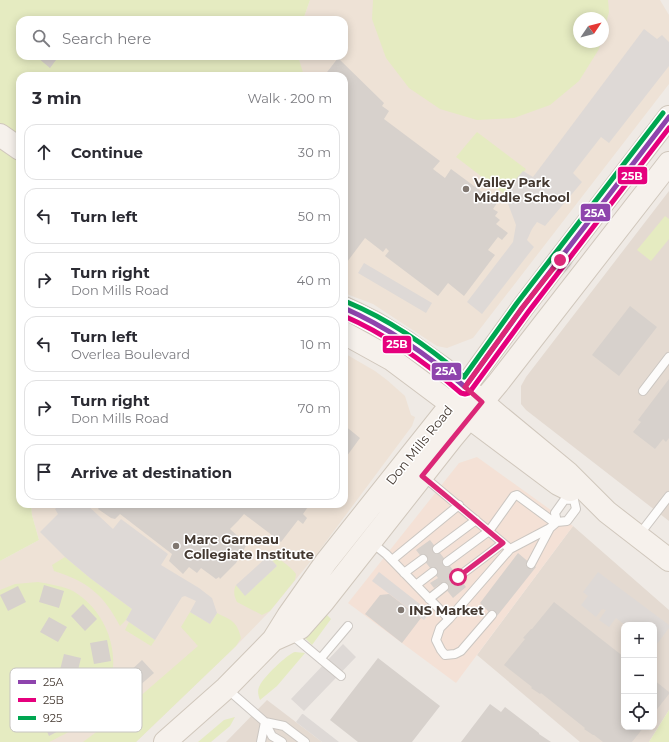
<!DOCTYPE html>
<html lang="en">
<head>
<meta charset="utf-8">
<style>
  :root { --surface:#fff; --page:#f7f7f7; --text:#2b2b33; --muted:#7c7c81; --line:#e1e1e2 }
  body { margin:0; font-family:Montserrat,sans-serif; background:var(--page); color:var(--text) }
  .controls { position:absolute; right:12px; bottom:12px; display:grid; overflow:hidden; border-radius:8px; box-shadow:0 2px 10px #0003 }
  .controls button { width:36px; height:36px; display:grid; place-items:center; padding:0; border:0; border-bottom:1px solid var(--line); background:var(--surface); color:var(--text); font:20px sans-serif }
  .compass { position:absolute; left:573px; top:12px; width:36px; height:36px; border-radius:50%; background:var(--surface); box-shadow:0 2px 10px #0003; rotate:55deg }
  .stop { position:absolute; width:12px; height:12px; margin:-9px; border:3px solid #db2777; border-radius:50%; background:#fff }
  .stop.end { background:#db2777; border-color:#fff; box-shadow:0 1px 4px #0008 }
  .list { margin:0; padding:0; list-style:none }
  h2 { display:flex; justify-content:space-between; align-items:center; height:52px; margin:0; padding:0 16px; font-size:17px }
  h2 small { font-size:13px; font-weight:400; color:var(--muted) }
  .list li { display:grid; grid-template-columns:26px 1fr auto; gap:12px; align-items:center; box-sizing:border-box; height:56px; margin:0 8px 8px; padding:0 8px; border:1px solid var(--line); border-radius:12px }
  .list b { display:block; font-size:15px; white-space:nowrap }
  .list p { margin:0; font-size:13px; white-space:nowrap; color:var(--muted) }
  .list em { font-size:13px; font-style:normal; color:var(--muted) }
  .icon { flex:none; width:22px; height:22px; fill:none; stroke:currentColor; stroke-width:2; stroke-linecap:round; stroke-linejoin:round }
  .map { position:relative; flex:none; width:669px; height:742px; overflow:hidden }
  .search { position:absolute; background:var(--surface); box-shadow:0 2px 10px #0003; left:16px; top:16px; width:332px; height:44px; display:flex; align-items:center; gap:10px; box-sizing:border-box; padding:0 14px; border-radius:12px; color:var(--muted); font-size:15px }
  .panel { position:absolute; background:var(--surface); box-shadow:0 2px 10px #0003; left:16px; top:72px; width:332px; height:436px; border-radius:12px }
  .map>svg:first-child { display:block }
  .residential { fill:#e4dad1; fill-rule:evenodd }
  .commercial { fill:#f4e1d6 }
  .education { fill:#eee2d6; fill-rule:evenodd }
  .green { fill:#e5ebc1 }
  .parking { fill:#ded9d6 }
  .building { fill:#d7d1cc }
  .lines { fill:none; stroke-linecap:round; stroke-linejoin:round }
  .lane-casing { stroke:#cbc6c1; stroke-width:10 }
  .secondary-casing { stroke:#d0c7bc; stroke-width:24 }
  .lane { stroke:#fdfcfb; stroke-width:8 }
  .secondary { stroke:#f6f1ec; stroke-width:22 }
  .bus-1-casing { stroke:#fff; stroke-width:8 }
  .bus-2-casing { stroke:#fff; stroke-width:8 }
  .bus-3-casing { stroke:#fff; stroke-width:8 }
  .bus-1 { stroke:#8e44ad; stroke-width:5 }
  .bus-2 { stroke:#e5007d; stroke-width:5 }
  .bus-3 { stroke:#00a651; stroke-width:5 }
  .route { stroke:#db2777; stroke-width:5 }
  .poi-dot { fill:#807770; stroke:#fff; stroke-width:1.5 }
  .labels { text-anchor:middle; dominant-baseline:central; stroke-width:3; stroke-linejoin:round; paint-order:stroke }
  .poi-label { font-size:13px; font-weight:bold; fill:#443931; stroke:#fff; text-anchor:start }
  .street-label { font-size:13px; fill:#443931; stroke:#fff }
  .key { fill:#fff; stroke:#c7c4c1; stroke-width:1 }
  .key-label { font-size:11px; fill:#443931 }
  .line-badge { stroke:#fff; stroke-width:1.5 }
  .badge-label { font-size:11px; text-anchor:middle; font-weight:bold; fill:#fff }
</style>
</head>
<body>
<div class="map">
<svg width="669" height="742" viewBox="0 0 669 742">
  <rect width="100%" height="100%" fill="#efeae5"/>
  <path class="residential" d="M669,191V521L526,410L521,404V386L526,377Z
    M573,526L669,610V710L649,742H580L477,655ZM624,625H654V727H624Z
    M267,700L322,742H226Z"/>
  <path class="commercial" d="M477,457L573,526L456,683L348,603L459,463Z"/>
  <path class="education" d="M310,0H660L669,15V84L473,338L447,348L437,346L373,304L344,293V76H303L298,56H344V20H303ZM579,18H603V42H579Z
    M344,353L375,371L387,380L405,396L411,415L415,417L412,426L319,551L270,611L236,646L136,742H0V561L39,540L32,515L31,504H344Z"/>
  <path class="green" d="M0,0H310L303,20H20V56H298L304,76H20V504H31L32,515L39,540L0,561Z
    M373,0H608L609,12L603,34V18H579V42H601L599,49L579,81L550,105L514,118L477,120L440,109L409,88L386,58L372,19Z
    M477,132L526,169L507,196L456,157Z
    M665,216L669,219V239L651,261L637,250Z
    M271,555C279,558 291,567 296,574L295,580L270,611L262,615L237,602C234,596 233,591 236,585L245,595L277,566L268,556Z
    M65,557L90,578L132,609L126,620L120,626C104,595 87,581 54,571L52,565Z
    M38,582C49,584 63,586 73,591C112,614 126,668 100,705C91,718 79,727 65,734C60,736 54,740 49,742C44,742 38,742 34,742C22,742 11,742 0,742V590L15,584Z
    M190,612L210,624L217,613C231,620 237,621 241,638L236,646L136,742H83L115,718L198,646L181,627Z
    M325,615H327L331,619L312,645L305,638Z
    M129,622L155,640L151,646L125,630Z
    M295,652L305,653L277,686L260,700C258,695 257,690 260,685C263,678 287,654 295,652Z
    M669,710V742H649Z
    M235,717L230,726L211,742H198L224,720Z"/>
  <path class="parking" d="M644,29L657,39L662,35L669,42V66L609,143L601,137L573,173L582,182L545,226L537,222L532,229L527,240L534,247L482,314L467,302L513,242L516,225L504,193L523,171L533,177Z
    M364,263L432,303L426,313L358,273Z
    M60,504H86L113,529L121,519L168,554L161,565L199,588L212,598L217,613L210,624L190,612L196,601L185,596L182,597L155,640L126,620L132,609L90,578L65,557L40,532L58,514L55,509Z
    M268,556L277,566L245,596L236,585Z
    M379,572L430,612L424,620L372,581Z
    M598,572L669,625V628L654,648V625H625L616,618L609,627L599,620L606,610L602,609L596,617L581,605L588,596L583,592Z
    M343,644L356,657L304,711L291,699Z
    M302,714H303L339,742H322L296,722Z"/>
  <path class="building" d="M39,56H59L50,68L38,58Z
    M338,58L384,103L382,106L389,111L384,119L440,161L433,169L445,178L451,169L497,203L493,209L498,212L495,216L500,220L496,224L508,233L502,240L498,237L488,250L495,255L464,296L448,283L438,296L385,256L389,251L386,248L383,252L365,238L344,266V76H324Z
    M630,306L657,327L619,376L592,355Z
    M669,379V438L666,442L663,439L655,449L633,432L641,422L638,420Z
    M344,425L360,438L344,460Z
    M102,504H310L303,514L307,518L303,524L298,520L281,542L244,514L238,521L230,529L244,542L243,544L246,546L236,563L220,579L219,577L216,579L201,568L197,573L189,567L183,574L169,561L172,554L120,514L115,519L111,518L98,509Z
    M430,540L466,587L453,598L441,583L434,588L430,583L438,578L416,550Z
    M518,553L531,564L536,567L497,616L492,615L480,603Z
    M44,585L64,591L59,608L39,602Z
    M18,586L26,602L8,611L0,595Z
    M389,594L421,618L402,643L365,614L380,595Z
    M554,602L624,657V727H644L632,742H603L594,735H593L584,729L585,728L541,693L540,694L531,688L532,687L504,665L525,639L523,638L531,629H532Z
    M83,604L97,619L85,631L71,616Z
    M49,617L67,627L58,642L40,632Z
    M107,640L111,661L94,664L90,643Z
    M64,654L81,658L76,678L59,674Z
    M378,658L440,706L412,742H358L330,720Z
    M142,660L154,673L138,687L127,674Z
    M654,680L669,692V694L654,713Z
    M490,704L501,712L505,707L539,733V734L551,742H461Z
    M60,711L68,726L49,736L42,720Z"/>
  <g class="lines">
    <g class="lane-casing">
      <path id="lane" d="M643,391L669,357
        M557,522L555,513L565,499L574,500
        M639,535L669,496
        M371,542L386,554L449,619L510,549L423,476
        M437,549L476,520
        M510,549L550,528L557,522L567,521L576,509L574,500
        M392,560L459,505
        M447,562L489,531L514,496L517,495L555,523
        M531,564L550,528
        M404,573L423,559
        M458,577L503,543
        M416,585L433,572
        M429,599L444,587
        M449,619L440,628L436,640L441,650L445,655L455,654L461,651L492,615
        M292,635L341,676
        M321,658L348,626
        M226,688L265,722L261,742
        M265,722L284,726L305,742
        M265,722L272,736L282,742"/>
    </g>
    <g class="secondary-casing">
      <path id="secondary" d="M0,135L20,149
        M344,308L357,314L375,323L406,342L444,369L499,416L568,473L607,512L669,560
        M344,333L391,359L558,484L570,490
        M273,640L300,628L323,602L452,438L498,383L669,163
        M165,742L226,688L273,640L288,616L326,562L465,387L523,307L669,117"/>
    </g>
    <use href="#lane" class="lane"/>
    <use href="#secondary" class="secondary"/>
    <g class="bus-1-casing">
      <path id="bus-1" d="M344,308C389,328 428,355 465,387L523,307L669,117"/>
    </g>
    <g class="bus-2-casing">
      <path id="bus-2" d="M344,316C388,335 425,362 461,393L465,394L469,393L529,311L669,128"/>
    </g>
    <g class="bus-3-casing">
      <path id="bus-3" d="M347,302C390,320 428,346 464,377L517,303L663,113"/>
    </g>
    <use href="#bus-1" class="bus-1"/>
    <use href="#bus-2" class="bus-2"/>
    <use href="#bus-3" class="bus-3"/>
  </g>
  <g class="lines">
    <path class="route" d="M458,577L503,543L422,476L482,402L465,387L522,308L560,260"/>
  </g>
  <g class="poi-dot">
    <circle cx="466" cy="189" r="4"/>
    <circle cx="176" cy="546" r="4"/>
    <circle cx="401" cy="610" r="4"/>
  </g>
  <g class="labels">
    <g class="poi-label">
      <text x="474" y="182">Valley Park<tspan x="474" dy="15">Middle School</tspan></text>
      <text x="184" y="539">Marc Garneau<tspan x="184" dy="15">Collegiate Institute</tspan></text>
      <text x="409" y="610">INS Market</text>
    </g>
    <g class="street-label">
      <text transform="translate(419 445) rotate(-51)">Don Mills Road</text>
    </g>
  </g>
  <rect x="10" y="668" width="132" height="64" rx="6" class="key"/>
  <rect x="18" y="680" width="18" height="4" fill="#8e44ad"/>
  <rect x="18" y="698" width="18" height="4" fill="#e5007d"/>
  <rect x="18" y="716" width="18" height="4" fill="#00a651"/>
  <g class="key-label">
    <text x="43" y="686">25A</text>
    <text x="43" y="704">25B</text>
    <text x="43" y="722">925</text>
  </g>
  <g class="line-badge">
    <rect x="617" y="166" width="31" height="19" rx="4" fill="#e5007d"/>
    <rect x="580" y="203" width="31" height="19" rx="4" fill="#8e44ad"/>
    <rect x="382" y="335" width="30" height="19" rx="4" fill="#e5007d"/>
    <rect x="431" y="362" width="31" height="19" rx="4" fill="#8e44ad"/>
  </g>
  <g class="badge-label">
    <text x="632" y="180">25B</text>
    <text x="595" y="217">25A</text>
    <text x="397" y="348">25B</text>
    <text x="446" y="375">25A</text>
  </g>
</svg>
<div class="controls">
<button>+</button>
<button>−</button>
<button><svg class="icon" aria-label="locate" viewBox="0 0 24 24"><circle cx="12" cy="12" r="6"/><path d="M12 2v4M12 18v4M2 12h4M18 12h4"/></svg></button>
</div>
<svg class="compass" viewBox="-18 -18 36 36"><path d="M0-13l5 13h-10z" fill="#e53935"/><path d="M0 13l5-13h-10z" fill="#7c7c81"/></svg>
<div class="stop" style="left:458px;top:577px"></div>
<div class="stop end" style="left:560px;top:260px"></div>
<div class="search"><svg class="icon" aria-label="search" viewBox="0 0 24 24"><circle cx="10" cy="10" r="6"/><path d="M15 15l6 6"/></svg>Search here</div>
<section class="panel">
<h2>3 min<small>Walk · 200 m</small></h2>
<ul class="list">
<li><svg class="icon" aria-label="ahead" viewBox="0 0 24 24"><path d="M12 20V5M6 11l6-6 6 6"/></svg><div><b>Continue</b></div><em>30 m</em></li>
<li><svg class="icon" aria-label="left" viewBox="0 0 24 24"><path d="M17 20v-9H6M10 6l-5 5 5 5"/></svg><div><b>Turn left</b></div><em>50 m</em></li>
<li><svg class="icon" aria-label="right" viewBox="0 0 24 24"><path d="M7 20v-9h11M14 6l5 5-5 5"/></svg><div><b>Turn right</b><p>Don Mills Road</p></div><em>40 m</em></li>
<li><svg class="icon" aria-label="left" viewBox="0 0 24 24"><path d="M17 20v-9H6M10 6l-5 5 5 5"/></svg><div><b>Turn left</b><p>Overlea Boulevard</p></div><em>10 m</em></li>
<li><svg class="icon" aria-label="right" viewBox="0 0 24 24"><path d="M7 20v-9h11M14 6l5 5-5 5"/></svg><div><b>Turn right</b><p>Don Mills Road</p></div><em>70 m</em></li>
<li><svg class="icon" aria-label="arrive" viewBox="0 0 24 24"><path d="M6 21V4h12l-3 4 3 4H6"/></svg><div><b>Arrive at destination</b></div></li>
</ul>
</section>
</div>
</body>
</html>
